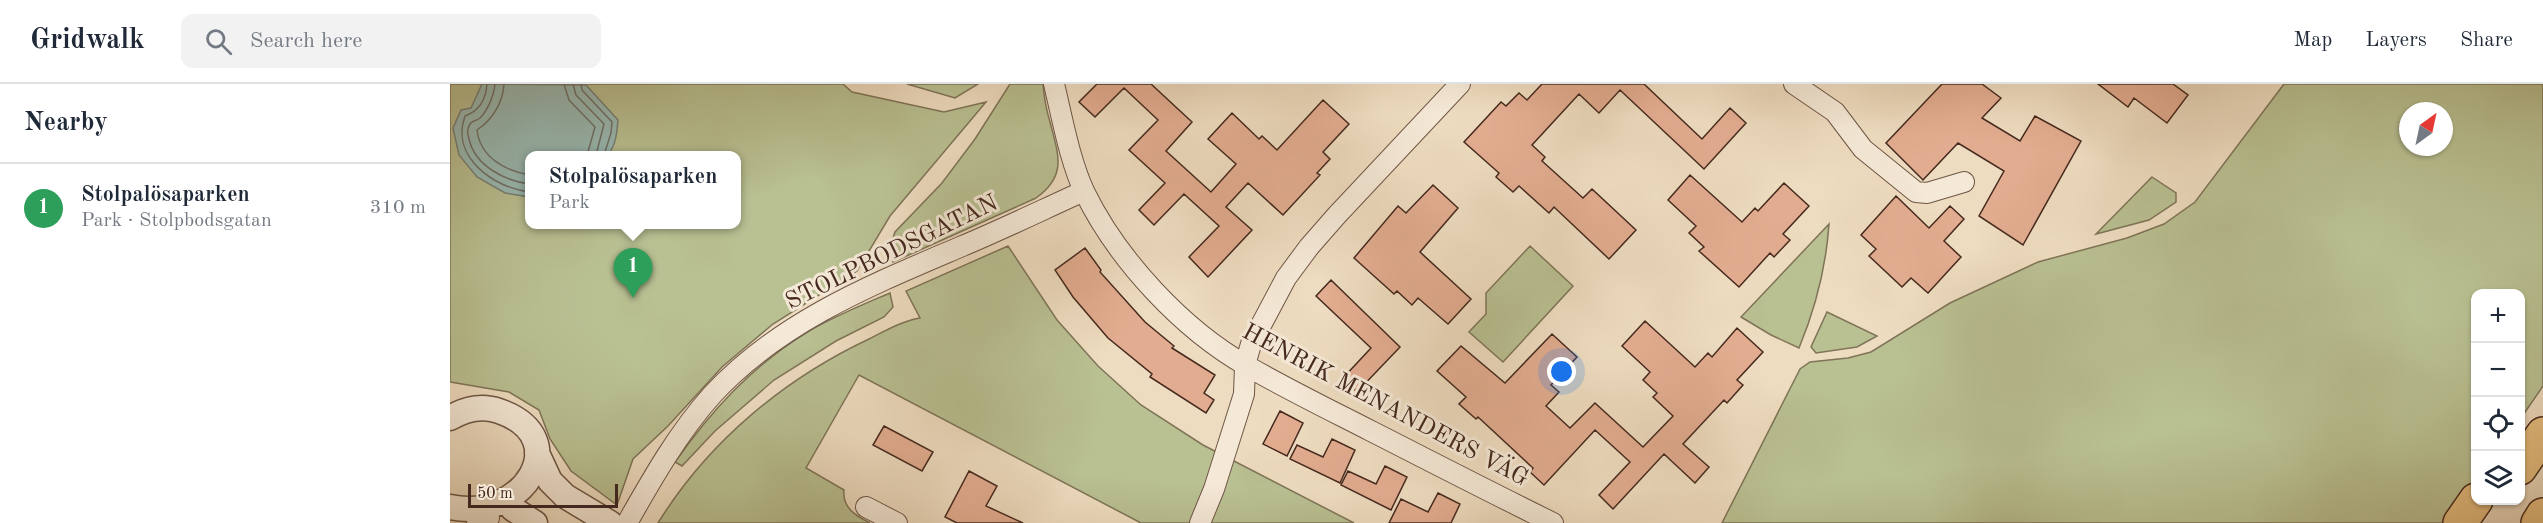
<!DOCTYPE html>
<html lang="en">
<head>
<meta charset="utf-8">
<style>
  :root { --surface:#fff; --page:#f2f2f3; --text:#1f2937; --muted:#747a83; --line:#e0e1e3; --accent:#8f2418 }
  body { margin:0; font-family:"Old Standard TT",serif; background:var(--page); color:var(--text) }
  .controls { position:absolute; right:18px; bottom:18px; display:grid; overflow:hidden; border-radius:12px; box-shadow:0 2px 4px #0004 }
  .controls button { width:54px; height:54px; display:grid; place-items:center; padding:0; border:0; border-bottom:2px solid var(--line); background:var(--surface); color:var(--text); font:30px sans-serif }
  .compass { position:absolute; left:1949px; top:18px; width:54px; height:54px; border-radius:50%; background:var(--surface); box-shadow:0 2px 4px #0004; rotate:33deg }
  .scale { position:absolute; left:18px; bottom:15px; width:150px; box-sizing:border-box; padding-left:6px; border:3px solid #45291e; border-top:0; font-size:16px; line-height:21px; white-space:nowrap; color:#45291e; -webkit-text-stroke:4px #f4e8d6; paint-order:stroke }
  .you { position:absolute; left:1112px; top:288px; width:21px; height:21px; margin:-15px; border:4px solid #fff; border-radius:50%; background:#1a73e8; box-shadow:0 0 0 9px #1a73e833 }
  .badge { display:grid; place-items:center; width:39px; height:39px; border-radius:50%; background:var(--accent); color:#fff; font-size:20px; font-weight:700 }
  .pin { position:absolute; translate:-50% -50px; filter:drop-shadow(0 2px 3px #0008) }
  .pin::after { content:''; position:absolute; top:32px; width:21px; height:18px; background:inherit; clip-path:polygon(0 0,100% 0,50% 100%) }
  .popup { position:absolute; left:75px; top:67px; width:216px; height:78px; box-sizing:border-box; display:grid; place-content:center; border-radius:12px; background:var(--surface); filter:drop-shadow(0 2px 4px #0005); font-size:20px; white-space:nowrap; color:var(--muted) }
  .popup b { font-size:22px; color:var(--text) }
  .popup::after { content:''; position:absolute; left:50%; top:100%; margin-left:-12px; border:12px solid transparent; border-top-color:var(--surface) }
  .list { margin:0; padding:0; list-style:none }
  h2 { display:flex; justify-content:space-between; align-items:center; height:78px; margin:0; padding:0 24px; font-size:26px }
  h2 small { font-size:20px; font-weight:400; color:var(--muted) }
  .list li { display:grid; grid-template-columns:39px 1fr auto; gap:18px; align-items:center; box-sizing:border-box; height:90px; padding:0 24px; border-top:2px solid var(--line) }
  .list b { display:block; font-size:22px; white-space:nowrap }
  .list p { margin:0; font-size:20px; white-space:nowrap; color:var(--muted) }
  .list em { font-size:20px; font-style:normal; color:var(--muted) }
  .icon { flex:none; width:33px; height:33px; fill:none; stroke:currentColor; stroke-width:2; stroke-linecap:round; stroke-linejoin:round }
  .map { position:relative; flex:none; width:2093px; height:439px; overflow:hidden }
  header { display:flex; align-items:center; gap:36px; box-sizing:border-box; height:84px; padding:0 30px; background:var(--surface); border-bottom:2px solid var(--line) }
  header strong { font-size:28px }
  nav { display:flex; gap:33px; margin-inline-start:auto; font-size:21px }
  .search { width:420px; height:54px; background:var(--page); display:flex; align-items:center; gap:15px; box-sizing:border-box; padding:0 21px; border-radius:12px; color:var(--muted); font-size:22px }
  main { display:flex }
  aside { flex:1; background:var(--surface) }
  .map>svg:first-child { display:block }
  .green { fill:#b9c092; stroke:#7f7458; stroke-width:1.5; fill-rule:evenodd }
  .water { fill:#99bbb5; stroke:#778179; stroke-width:1.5 }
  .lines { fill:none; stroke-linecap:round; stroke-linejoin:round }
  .shore { stroke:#6f726a; stroke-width:1.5 }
  .building { fill:#e2ac90; stroke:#45291e; stroke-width:1.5 }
  .minor-casing { stroke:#6f5646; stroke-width:22 }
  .tertiary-casing { stroke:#6f5646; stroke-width:27 }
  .motorway-casing { stroke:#45291e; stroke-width:36 }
  .minor { stroke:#f4e8d6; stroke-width:20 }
  .tertiary { stroke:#f4e8d6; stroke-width:24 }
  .motorway { stroke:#e7be80; stroke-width:33 }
  .labels { text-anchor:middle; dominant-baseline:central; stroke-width:6; stroke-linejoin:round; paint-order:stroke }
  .street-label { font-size:24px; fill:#45291e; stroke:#f4e8d6 }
</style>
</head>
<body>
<header>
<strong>Gridwalk</strong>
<div class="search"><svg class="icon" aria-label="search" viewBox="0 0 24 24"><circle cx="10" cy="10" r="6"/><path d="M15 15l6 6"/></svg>Search here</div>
<nav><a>Map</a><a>Layers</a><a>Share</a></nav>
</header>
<main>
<aside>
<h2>Nearby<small></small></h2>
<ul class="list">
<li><span class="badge" style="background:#2e9e5b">1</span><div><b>Stolpalösaparken</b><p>Park · Stolpbodsgatan</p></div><em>310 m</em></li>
</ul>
</aside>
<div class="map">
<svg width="2093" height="439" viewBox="0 0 2093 439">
  <rect width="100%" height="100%" fill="#eedcc0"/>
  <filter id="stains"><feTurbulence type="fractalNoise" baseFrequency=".00333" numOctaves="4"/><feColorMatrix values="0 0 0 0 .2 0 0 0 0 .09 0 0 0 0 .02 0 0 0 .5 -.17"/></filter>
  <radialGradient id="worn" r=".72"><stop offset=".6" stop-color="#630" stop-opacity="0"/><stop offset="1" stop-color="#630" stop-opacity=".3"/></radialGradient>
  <path class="green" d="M0,0H393L402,8L494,28L536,18L440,132L407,187L323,240L272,283L218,342L183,375L167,421L121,387L100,355L89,326L59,308L0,298ZM80,71H286V140H80Z
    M457,0H528L505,14Z
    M560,0H593C594,13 596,25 600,38C608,70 618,91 586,114L443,178L439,166L445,148L492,99L525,55Z
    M1834,0H2093V302L2071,334L2070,210H2026L2025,398L1997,439H1272L1350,285L1360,278L1398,274L1421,268L1500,219L1588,178L1677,154L1714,140L1745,118ZM1958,27H1994V63H1958Z
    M1702,93L1726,109V118L1699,136L1646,150Z
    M1379,140C1376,184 1366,223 1349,264L1321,251L1291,233Z
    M558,162L607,236L648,282L691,321L753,361L904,439H691L409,291L356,384L394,406C392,424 406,432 420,439H208C258,358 334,295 419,255C435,247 452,237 470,234L456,207Z
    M1080,162L1123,202L1053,278L1019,248L1036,230V209Z
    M440,209L443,223L434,233L386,257L324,296L265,347L232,382L225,378C261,327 302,282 356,249C382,233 412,221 440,209Z
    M1377,228L1427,252L1407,263L1366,269L1361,263Z"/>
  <path class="water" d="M32,0L136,1L168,36C167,48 166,61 158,71H80L79,113L55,109L27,93L9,71L3,44L11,26L21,24Z"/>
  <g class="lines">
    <path class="shore" d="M37,0C36,15 29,27 15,32C0,73 44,104 80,108
      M45,0C44,11 38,26 30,34C25,38 21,36 19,42C16,47 18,50 19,55C25,82 55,97 80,100
      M54,0C53,19 42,36 27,46C30,73 55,87 80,91
      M114,0L119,16L145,43L137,71
      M123,0L126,11L154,40L146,71
      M131,0L132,6L162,38L161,49L154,71"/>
  </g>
  <path class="building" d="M647,0H701L742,38L716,67L761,108L786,80L758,55L782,29L809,55L812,52L827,66L873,16L899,40L873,68L880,75L867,89L870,91L833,131L798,99L776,123L802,146L758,193L739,173L769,142L734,110L704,141L689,126L715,99L679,66L708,36L674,4L645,33L629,18Z
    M1092,0H1194L1252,55L1280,24L1296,39L1254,85L1170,6L1149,29L1129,10L1082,61L1095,73L1092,77L1133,114L1142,105L1186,146L1159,175L1104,123L1099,129L1069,102L1063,108L1046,93L1049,89L1014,58L1051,18L1056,22L1069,9L1077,16Z
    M1492,0H1532L1551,14L1532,34L1570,57L1585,32L1631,57L1573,161L1529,132L1554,87L1508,59L1473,96L1436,59Z
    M1648,0H1723L1738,11L1717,39L1684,14L1678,23Z
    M1240,91L1292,138L1305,124L1308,127L1334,99L1359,122L1333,150L1340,156L1324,173L1320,169L1289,203L1249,167L1254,163L1239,149L1246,142L1218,116Z
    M983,101L1008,124L970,168L1021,215L998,240L968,214L962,221L947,207L944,210L904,174L948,122L956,129Z
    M1446,112L1479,144L1500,122L1514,135L1494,157L1511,173L1478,209L1461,194L1452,203L1419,172L1426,165L1411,151Z
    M635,164L651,186L650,188L695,238L724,262L722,264L765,291L754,309L764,316L756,329L700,293L702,290L658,254L623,213L605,186Z
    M881,196L950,263L907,308L893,294L921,264L866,212Z
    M1195,237L1245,283L1258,269L1262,273L1287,244L1313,268L1287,296L1293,301L1277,319L1274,316L1233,360L1259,383L1245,399L1214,370L1163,425L1149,411L1180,378L1145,346L1094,401L1080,388L1083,384L1028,333L1026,335L1009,320L1016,313L987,287L1011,262L1055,299L1102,250L1127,273L1101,301L1109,308L1096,322L1120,344L1145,319L1193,363L1223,332L1203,313L1207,309L1193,296L1200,288L1172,262Z
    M830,327L853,339L837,372L813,360Z
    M434,342L483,368L472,387L423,361Z
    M882,355L905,366L890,399L840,375L847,361L873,373Z
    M935,382L957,393L941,426L891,401L898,387L926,400Z
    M519,387L547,402L536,422L573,439H507L495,433Z
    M988,409L1010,420L1001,439H939L951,415L978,428Z"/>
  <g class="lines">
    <g class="minor-casing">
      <path id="minor" d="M604,0C612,33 620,78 635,109C668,176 732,245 797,282C837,305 880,326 921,347C982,378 1042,409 1103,439
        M1344,0L1385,28L1413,65L1466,108L1477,109L1514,98
        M416,423L447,439
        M27,439L39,434
        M177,439C202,395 228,349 262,311C329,238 421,201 510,163C551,146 592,126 634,107
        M750,439L764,405L794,310L795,281L801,260L836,194L859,163L887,131L1010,0"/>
    </g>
    <g class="tertiary-casing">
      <path id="tertiary" d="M0,334C15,325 32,321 49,327C127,354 73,439 0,423
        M87,369L100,397L115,412L160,439
        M63,425L85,439"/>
    </g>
    <g class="motorway-casing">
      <path id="motorway" d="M2070,384L2093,350
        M2010,439L2026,416
        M2088,439L2093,431"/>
    </g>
    <use href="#minor" class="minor"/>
    <use href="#tertiary" class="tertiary"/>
    <use href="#motorway" class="motorway"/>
  </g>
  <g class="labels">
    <g class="street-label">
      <text transform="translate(442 169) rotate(-26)">STOLPBODSGATAN</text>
      <text transform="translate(935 322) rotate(28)">HENRIK MENANDERS VÄG</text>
    </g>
  </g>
  <rect width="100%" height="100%" filter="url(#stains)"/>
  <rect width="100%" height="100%" fill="url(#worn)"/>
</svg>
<div class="controls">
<button>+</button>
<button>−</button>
<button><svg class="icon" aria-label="locate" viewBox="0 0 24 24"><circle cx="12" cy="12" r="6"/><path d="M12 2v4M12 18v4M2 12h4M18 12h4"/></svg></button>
<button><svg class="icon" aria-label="layers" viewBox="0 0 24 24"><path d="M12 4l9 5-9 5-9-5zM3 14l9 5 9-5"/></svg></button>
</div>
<svg class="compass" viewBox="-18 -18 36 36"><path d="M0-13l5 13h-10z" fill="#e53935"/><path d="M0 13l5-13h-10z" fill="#747a83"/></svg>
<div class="scale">50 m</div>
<div class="you"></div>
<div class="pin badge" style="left:183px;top:214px;background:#2e9e5b">1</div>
<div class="popup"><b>Stolpalösaparken</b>Park</div>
</div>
</main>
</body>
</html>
